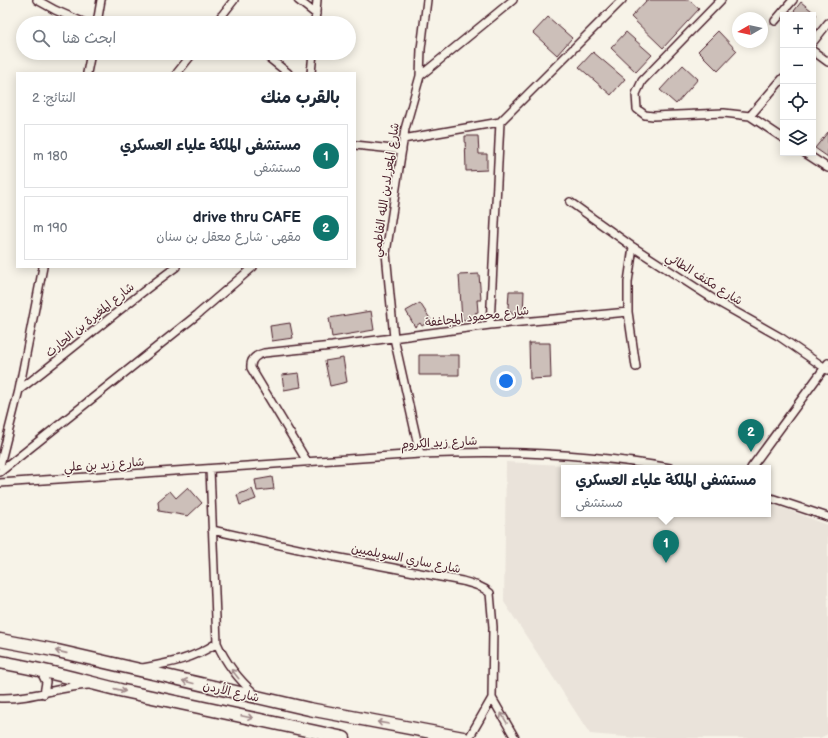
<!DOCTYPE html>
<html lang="ar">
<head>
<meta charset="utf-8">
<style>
  :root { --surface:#fff; --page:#f2f2f3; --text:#1f2937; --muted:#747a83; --line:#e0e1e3; --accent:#0f766e }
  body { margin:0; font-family:"Balsamiq Sans","Playpen Sans Arabic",sans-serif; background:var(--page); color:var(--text); direction:rtl }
  .controls { position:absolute; right:12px; top:12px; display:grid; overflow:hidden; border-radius:0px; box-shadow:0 2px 10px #0003 }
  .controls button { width:36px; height:36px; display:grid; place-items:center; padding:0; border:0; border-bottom:1px solid var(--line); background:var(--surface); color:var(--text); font:20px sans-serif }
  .compass { position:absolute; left:732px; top:12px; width:36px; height:36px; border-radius:50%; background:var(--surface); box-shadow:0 2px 10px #0003; rotate:261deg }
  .you { position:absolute; left:506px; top:381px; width:14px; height:14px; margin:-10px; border:3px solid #fff; border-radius:50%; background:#1a73e8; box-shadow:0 0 0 6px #1a73e833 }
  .badge { display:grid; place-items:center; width:26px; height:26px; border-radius:50%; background:var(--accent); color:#fff; font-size:13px; font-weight:700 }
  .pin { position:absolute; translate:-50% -33px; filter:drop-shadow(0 1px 2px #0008) }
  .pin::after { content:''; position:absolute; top:21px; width:14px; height:12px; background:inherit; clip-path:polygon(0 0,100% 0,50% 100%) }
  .popup { position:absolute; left:561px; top:465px; width:210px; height:52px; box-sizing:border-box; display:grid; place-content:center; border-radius:0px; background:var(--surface); filter:drop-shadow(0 1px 3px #0005); font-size:13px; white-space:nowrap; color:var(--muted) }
  .popup b { font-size:15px; color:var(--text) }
  .popup::after { content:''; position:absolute; left:50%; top:100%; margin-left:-8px; border:8px solid transparent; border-top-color:var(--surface) }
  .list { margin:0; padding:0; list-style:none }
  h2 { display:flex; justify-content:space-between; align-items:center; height:52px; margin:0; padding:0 16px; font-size:17px }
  h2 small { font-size:13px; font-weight:400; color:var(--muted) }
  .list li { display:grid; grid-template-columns:26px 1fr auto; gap:12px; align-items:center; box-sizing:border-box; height:64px; margin:0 8px 8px; padding:0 8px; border:1px solid var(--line); border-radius:0px }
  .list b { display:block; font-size:15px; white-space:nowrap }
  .list p { margin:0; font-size:13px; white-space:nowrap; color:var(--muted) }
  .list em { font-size:13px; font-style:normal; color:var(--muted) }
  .icon { flex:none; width:22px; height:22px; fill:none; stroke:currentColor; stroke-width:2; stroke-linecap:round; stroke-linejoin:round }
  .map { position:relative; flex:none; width:828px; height:738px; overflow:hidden; direction:ltr }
  .search { position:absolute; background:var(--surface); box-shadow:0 2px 10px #0003; left:16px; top:16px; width:340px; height:44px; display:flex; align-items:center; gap:10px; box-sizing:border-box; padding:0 14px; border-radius:22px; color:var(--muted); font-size:15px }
  .panel { position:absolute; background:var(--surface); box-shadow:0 2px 10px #0003; left:16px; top:72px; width:340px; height:196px; border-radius:0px; direction:rtl }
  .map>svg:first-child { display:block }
  .built { fill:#eae3da }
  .building { fill:#ccbfb9; stroke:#4a1f2b }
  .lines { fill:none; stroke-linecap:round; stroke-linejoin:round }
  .minor-casing { stroke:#4a1f2b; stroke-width:10 }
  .trunk-casing { stroke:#4a1f2b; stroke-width:15 }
  .minor { stroke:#f7f3e8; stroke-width:7 }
  .trunk { stroke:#f7f3e8; stroke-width:12 }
  .oneway { stroke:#a0898a }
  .labels { text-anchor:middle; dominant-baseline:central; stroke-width:3; stroke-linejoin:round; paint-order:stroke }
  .street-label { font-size:12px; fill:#4a1f2b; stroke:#f7f3e8 }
</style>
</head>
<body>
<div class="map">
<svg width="828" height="738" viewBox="0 0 828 738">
  <rect width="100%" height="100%" fill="#f7f3e8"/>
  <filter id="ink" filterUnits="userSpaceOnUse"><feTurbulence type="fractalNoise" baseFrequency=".025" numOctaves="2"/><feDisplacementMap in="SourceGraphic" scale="8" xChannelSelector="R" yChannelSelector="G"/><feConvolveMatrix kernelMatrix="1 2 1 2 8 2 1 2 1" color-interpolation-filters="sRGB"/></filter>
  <g filter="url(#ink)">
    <path class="built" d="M506,462L618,468H564V514H768V502L828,525V734L820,738H637L590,734L504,602Z"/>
    <path class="building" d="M647,0H689L699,9L663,48L631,17Z
      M801,2L817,15H791Z
      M548,17L572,38L557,55L533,33Z
      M718,31L737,51L718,71L698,51Z
      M626,32L652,55L636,72L611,48Z
      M593,52L625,79L611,95L579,67Z
      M683,65L698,79L676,104L660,90Z
      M828,132V157L815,148Z
      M465,136H478L479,154H487V170L466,171Z
      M479,274L481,300H477L478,312L475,313L476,317H470L471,319L462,320L459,275Z
      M509,291H524L523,316H515L510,312L508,308Z
      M420,303L431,320L422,326L420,323L415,327L406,311Z
      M371,311L374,330L332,337L329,318Z
      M290,323L293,338L272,341L270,326Z
      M529,343H550L551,378L530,379Z
      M419,355H459V375H419Z
      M343,358L347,382L330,386L325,361Z
      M299,373L301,387L284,390L282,375Z
      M272,477L274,489L257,491L255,480Z
      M188,487L202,503L188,516L159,511L158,501L170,491L176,498Z
      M252,489L256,499L240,505L237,495Z"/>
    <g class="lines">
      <g class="minor-casing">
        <path id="minor" d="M37,0L55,10L85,23
          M298,0L316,14
          M721,0L642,81L636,94L637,109L645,115L653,116L724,113L750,116L783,138
          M221,16L229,23
          M775,21L793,0
          M97,23L101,0
          M216,23L234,0
          M315,23L317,0
          M813,42L828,23
          M813,51L828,62
          M263,53L288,73
          M87,73L91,53
          M177,73L193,53
          M311,73L313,53
          M420,76L513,0
          M750,116L783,78
          M403,139L500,122L622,0
          M355,145L402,150
          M805,153L828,168
          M570,202L633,247L718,302L780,337L828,370
          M628,312L636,367
          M490,325L500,122
          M19,390C72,350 122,306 176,267
          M420,454L394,338L386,253L405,129L420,76L421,49L427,0
          M308,463L251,368C250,359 256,355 264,353L332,346L490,325L628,312V282L633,247
          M0,465L19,390L43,267
          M751,468L828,363
          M210,469L217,643C226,664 239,680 256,695
          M0,472L197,315L253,267
          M0,483L420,454C504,450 587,453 670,468
          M768,497L828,517
          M212,530L335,557L462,581C473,584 482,586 490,593L493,627L492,698L469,738
          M142,668C170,663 193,659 217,643
          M40,670L46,682L44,694
          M0,698C31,699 58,687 88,685
          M492,698L515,738"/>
      </g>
      <g class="trunk-casing">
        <path id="trunk" d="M0,640L53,650L309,709L463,738
          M0,662C42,669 83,681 124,691C197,707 271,722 344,738"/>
      </g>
      <use href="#minor" class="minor"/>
      <use href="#trunk" class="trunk"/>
    </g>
    <defs><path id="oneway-shaft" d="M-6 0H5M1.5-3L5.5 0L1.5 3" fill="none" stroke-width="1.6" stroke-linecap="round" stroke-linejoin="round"/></defs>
    <g class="oneway">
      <use href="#oneway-shaft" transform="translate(61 652) rotate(-167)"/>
      <use href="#oneway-shaft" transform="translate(235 674) rotate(-129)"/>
      <use href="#oneway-shaft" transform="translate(188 682) rotate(-166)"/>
      <use href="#oneway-shaft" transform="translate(120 690) rotate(13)"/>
      <use href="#oneway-shaft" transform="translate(247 717) rotate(12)"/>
      <use href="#oneway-shaft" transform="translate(504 718) rotate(-120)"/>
      <use href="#oneway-shaft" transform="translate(383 723) rotate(-170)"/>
    </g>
  </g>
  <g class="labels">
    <g class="street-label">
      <text transform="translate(386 190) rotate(-82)">شارع المعز لدين الله الفاطمي</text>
      <text transform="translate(704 279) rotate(32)">شارع مكنف الطائي</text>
      <text transform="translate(477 317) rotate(-7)">شارع محمود المجاغفة</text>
      <text transform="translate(90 320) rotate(-39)">شارع المغيرة بن الحارث</text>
      <text transform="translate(439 443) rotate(-3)">شارع زيد الكروم</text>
      <text transform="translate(104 465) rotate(-4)">شارع زيد بن علي</text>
      <text transform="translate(406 559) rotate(11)">شارع ساري السويلميين</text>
      <text transform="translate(231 692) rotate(13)">شارع الأردن</text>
    </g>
  </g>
</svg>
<div class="controls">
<button>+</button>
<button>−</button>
<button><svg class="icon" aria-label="locate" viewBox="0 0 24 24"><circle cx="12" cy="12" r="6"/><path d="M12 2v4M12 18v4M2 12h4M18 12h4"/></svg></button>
<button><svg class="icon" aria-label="layers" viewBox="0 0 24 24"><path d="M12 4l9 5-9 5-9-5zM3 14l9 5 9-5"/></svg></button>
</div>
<svg class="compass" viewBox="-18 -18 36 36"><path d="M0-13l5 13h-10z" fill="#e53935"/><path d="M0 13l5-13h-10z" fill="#747a83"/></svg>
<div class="you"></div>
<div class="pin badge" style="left:666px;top:563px">1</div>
<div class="popup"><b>مستشفى الملكة علياء العسكري</b>مستشفى</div>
<div class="pin badge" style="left:751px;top:452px">2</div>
<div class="search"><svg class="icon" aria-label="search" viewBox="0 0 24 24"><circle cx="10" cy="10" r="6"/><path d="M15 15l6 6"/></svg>ابحث هنا</div>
<section class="panel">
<h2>بالقرب منك<small>النتائج: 2</small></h2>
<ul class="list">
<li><span class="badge">1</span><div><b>مستشفى الملكة علياء العسكري</b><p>مستشفى</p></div><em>180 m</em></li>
<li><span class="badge">2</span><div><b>drive thru CAFE</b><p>مقهى · شارع معقل بن سنان</p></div><em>190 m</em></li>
</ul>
</section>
</div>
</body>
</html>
